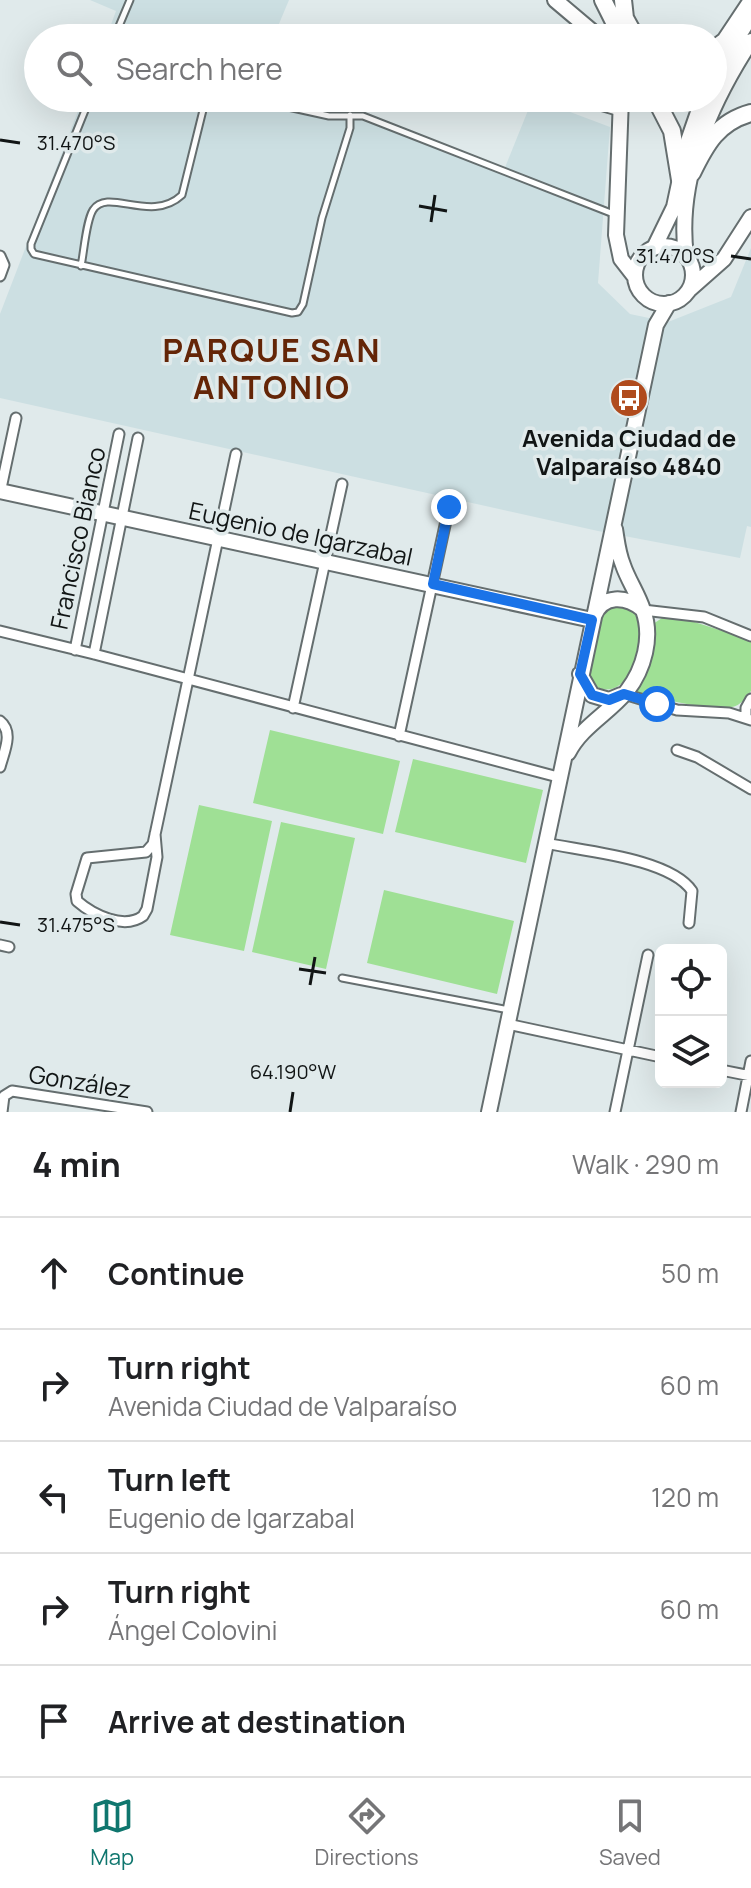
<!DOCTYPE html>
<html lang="en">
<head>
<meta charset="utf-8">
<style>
  :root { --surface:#fff; --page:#f6f6f6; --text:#202124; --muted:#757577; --line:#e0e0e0; --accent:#0f766e }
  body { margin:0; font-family:Manrope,sans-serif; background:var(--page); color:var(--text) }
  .controls { position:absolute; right:24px; bottom:24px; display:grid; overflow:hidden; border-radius:12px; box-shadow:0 8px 32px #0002 }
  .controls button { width:72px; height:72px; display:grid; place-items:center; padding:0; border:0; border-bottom:2px solid var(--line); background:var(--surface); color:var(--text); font:40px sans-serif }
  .stop { position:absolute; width:24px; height:24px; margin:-18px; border:6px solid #1a73e8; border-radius:50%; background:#fff }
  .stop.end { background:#1a73e8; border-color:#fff; box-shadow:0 2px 8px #0008 }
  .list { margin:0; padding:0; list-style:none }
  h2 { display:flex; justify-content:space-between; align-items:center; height:104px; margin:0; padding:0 32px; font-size:34px }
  h2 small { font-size:26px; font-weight:400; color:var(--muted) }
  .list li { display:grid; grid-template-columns:52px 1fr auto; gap:24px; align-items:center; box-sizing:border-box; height:112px; padding:0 32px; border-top:2px solid var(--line) }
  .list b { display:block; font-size:30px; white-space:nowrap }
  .list p { margin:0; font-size:26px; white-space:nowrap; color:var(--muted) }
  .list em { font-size:26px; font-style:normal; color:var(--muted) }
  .icon { flex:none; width:44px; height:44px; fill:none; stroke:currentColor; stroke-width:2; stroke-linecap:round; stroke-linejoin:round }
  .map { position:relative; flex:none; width:751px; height:1112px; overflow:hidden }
  .search { position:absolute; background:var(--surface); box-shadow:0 8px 32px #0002; left:24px; right:24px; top:24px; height:88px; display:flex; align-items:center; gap:20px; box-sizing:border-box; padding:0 28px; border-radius:44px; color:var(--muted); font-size:30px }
  .sheet { height:664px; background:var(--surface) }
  nav { display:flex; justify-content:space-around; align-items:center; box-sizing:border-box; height:112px; border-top:2px solid var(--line); background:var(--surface); font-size:22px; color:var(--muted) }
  nav a { display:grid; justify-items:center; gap:4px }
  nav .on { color:var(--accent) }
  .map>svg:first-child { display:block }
  .built { fill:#ccdfe2 }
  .green { fill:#9fe095 }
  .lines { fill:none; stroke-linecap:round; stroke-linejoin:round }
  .lane-casing { stroke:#656e6f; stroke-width:9 }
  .street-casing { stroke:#656e6f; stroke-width:13 }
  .secondary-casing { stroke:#656e6f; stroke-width:18 }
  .highway-casing { stroke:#656e6f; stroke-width:20 }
  .lane { stroke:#fff; stroke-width:5 }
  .street { stroke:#fff; stroke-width:9 }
  .secondary { stroke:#fff; stroke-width:14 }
  .highway { stroke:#fff; stroke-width:16 }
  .route { stroke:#1a73e8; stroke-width:10 }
  .ticks { fill:none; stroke:#111515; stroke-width:3 }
  .labels { text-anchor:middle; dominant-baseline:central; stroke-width:7; stroke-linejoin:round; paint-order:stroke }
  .poi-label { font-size:24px; font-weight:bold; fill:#111515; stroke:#e0eaeb }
  .street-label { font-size:24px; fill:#111515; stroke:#e0eaeb }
  .district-label { font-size:32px; font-weight:bold; letter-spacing:2px; fill:#642507; stroke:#e0eaeb }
  .ticks-label { font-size:20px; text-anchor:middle; fill:#111515; stroke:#e0eaeb; stroke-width:7; stroke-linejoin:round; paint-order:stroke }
</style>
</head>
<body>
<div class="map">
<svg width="751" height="1112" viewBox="0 0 751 1112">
  <rect width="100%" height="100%" fill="#e0eaeb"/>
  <path class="built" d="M90,0H289L273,38H106L116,11Z
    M83,98H326L504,170L533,98L610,127L598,283L630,314L668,322L731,297L751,248V527L747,526L740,558L598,531L0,398V314Z"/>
  <path class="green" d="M613,604C618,605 627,605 632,609C654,624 635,696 602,689C595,687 592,684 589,677L599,617Z
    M662,618L685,619L751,640V691C747,697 740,706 732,707C710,711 660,699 638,692L636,687C652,662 655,654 653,624Z
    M270,730L400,761L383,834L253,803Z
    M413,759L543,790L526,863L395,832Z
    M199,805L272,821L244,951L170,935Z
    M281,822L355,838L326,969L252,952Z
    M384,890L514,921L497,994L367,963Z"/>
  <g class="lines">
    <g class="lane-casing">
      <path id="lane" d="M114,38L130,0
        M90,98L31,244V249L34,254L292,313L298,312L303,304L322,218L350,128V115
        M247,98L329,116H363L616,215
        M569,98L620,113
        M81,266C84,252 86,221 93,210C108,187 151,224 182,195L206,98
        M342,978L509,1010"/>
    </g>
    <g class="street-casing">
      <path id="street" d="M0,256L4,265L0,276
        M0,493L16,418
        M643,610L704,617L751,636
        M0,631L94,654L558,777
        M75,650L119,434
        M94,654L138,438
        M624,694L677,710L729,713L751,720
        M293,708L342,484
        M746,717V708L751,699
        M0,721C14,732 4,752 0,767
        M399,736L449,507
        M677,750L697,757L751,789
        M155,834L157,857L147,909L143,916C124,930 93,915 77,901L76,894L87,858L146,852L153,844L236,454
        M545,843C582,851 670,858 692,891L689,923
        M0,945L9,947
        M507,1024L661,1057
        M721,1070L751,1076
        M2,1112L4,1096L12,1091L147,1112
        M615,1112L648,955
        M741,1112L751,1061"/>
    </g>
    <g class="secondary-casing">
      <path id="secondary" d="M555,0L600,38
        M713,77L751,16
        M621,98L616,235L621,259L635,277
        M635 275a29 29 0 1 1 58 0a29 29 0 1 1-58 0Z
        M654,248L674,207L688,141L703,98
        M686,256C676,179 710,104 751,41
        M690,289L724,259L751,217
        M0,491L592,620
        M594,616C603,594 626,596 642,609
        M580,674L592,695L609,700L621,695
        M568,753C582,726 608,714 627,691C644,669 653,637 643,610C638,594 628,580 623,565C618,553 617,541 615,529
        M489,1112L656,325L669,303"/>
    </g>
    <g class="highway-casing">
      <path id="highway" d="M603,0L622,38
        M623,0L625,18L636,38
        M713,50L725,41L751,2
        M655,98L672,131L680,180
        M692,173C706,144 718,122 751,113"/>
    </g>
    <use href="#lane" class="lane"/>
    <use href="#street" class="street"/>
    <use href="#secondary" class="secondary"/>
    <use href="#highway" class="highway"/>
  </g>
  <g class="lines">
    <path class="route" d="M449,507L433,584L592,620L580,674L592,695L609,700L624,694L657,704"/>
  </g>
  <path class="ticks" d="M0,140L20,143M419,206L447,211M431,222L435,195M731,256L751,259M0,922L20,925M299,969L326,973M310,985L315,957M290,1112L293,1092"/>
  <defs>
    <g id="bus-disc" transform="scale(2)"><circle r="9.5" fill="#b04b1d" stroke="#e0eaeb"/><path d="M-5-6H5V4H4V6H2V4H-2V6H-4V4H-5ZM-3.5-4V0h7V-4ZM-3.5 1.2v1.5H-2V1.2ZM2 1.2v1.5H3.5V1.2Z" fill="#fff"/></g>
  </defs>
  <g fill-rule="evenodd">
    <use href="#bus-disc" x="629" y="398"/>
  </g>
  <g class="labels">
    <g class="poi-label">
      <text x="629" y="437">Avenida Ciudad de<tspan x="629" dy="28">Valparaíso 4840</tspan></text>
    </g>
    <g class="street-label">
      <text transform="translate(301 533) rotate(12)">Eugenio de Igarzabal</text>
      <text transform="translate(77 538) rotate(-78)">Francisco Bianco</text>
      <text transform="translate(80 1081) rotate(9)">González</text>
    </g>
    <g class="district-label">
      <text x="272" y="350">PARQUE SAN<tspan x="272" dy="37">ANTONIO</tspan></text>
    </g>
  </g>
  <g class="ticks-label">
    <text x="76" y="150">31.470°S</text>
    <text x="675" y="263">31.470°S</text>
    <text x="76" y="932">31.475°S</text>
    <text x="293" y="1079">64.190°W</text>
  </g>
</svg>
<div class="controls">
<button><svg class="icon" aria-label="locate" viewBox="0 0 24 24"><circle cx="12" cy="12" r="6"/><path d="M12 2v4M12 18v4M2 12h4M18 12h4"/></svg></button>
<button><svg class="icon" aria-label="layers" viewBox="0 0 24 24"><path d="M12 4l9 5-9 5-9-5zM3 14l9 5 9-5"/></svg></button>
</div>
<div class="stop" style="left:657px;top:704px"></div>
<div class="stop end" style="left:449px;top:507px"></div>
<div class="search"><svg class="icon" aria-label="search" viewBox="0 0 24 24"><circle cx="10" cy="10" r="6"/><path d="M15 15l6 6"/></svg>Search here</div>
</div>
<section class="sheet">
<h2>4 min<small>Walk · 290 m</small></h2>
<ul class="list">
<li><svg class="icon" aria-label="ahead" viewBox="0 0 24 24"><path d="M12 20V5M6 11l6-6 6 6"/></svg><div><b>Continue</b></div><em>50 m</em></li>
<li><svg class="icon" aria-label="right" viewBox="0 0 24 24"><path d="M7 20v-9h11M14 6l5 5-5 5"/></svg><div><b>Turn right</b><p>Avenida Ciudad de Valparaíso</p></div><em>60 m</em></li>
<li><svg class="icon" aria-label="left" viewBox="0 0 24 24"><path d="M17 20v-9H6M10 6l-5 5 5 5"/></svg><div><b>Turn left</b><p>Eugenio de Igarzabal</p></div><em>120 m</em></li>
<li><svg class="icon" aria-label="right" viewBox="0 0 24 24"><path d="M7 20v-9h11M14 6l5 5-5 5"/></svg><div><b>Turn right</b><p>Ángel Colovini</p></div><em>60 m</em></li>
<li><svg class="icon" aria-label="arrive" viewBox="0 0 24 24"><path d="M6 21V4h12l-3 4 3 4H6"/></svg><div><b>Arrive at destination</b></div></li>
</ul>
</section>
<nav>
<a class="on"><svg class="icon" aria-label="map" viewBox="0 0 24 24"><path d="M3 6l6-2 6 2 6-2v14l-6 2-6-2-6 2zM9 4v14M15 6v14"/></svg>Map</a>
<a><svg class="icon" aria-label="directions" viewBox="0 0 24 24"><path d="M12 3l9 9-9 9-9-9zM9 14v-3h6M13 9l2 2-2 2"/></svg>Directions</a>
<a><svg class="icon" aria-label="saved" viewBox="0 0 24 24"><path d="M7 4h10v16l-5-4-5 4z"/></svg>Saved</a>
</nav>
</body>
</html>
